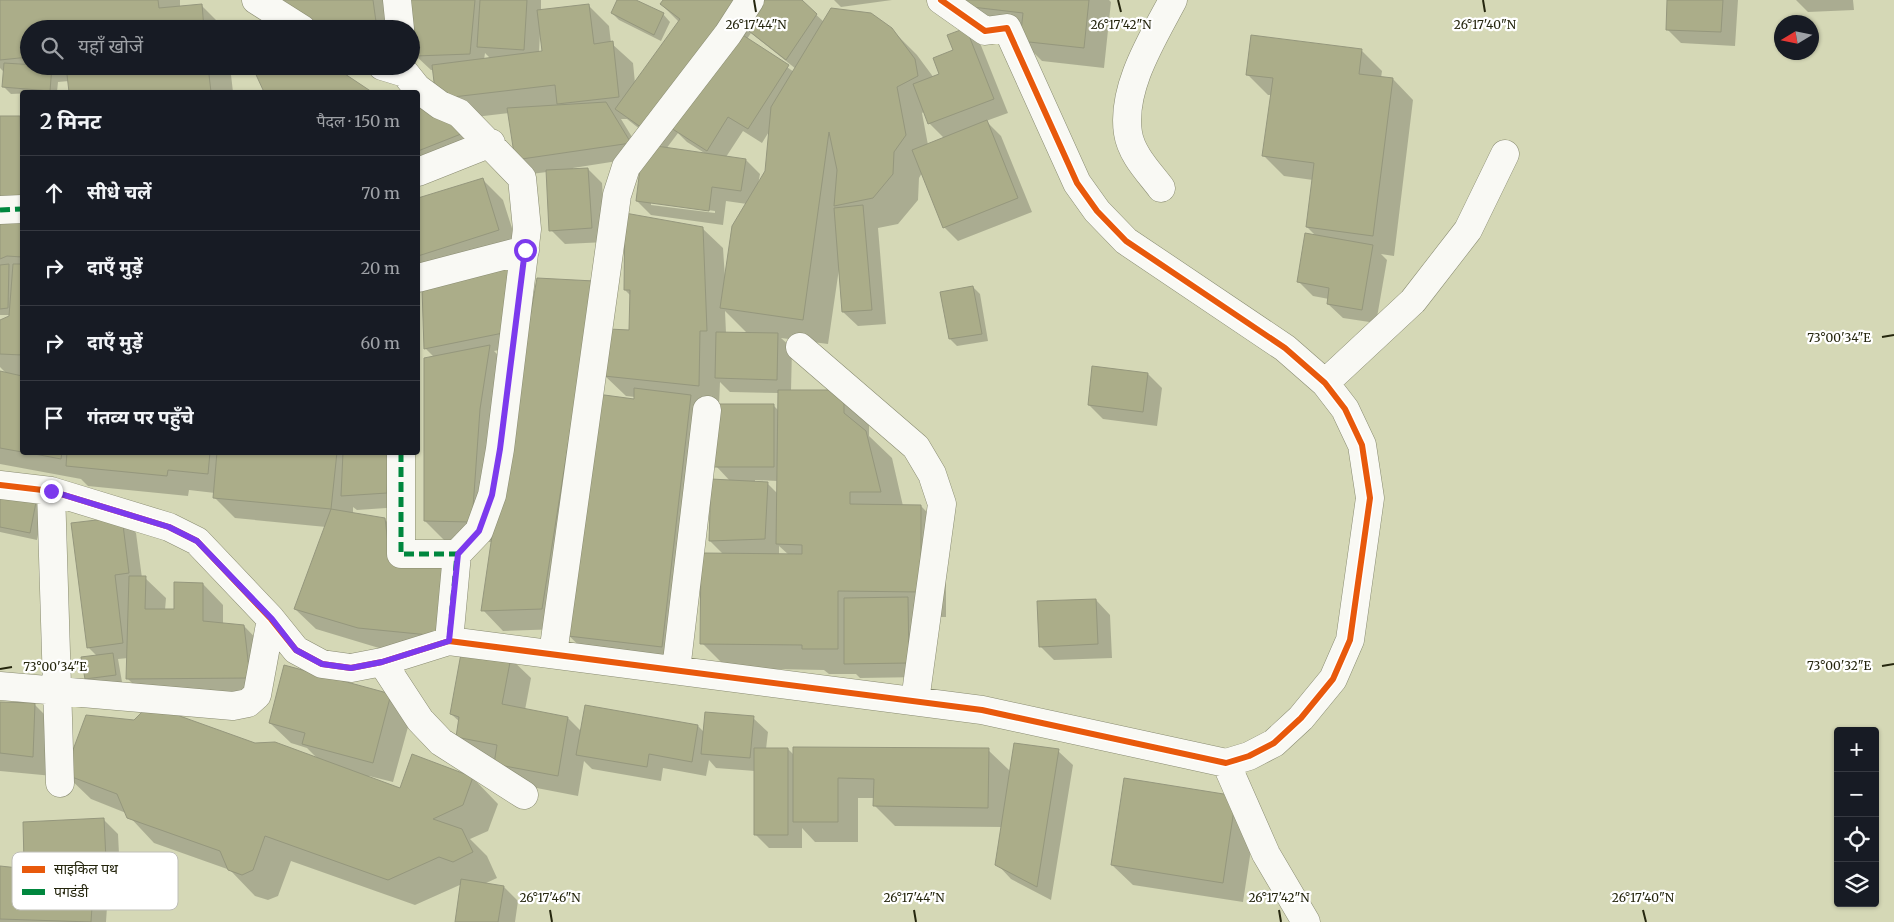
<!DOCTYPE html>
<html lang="hi">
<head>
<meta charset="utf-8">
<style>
  :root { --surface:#171b24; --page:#242831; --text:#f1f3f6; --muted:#9ea1a6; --line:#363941 }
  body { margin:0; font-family:Merriweather,"Noto Sans Devanagari",serif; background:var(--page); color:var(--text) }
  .controls { position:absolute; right:15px; bottom:15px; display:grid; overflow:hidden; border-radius:5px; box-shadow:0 1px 4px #0004 }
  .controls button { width:45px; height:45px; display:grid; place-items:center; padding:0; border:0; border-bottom:1px solid var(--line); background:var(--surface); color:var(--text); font:25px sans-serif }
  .compass { position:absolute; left:1774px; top:15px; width:45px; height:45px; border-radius:50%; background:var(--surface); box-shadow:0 1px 4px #0004; rotate:260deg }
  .stop { position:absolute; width:15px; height:15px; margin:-11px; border:4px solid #7c3aed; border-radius:50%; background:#fff }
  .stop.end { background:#7c3aed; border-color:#fff; box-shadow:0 1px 5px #0008 }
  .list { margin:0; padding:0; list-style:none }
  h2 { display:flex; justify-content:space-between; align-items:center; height:65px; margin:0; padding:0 20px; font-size:21px }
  h2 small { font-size:16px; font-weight:400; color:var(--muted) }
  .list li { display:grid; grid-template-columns:32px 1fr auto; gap:15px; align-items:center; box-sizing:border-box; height:75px; padding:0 20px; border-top:1px solid var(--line) }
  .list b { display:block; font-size:19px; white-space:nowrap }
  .list em { font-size:16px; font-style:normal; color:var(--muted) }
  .icon { flex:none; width:28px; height:28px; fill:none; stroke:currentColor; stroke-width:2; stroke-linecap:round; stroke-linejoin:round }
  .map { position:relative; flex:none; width:1894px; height:922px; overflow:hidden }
  .search { position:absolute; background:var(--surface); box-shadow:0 1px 4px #0004; left:20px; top:20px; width:400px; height:55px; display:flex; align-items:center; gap:12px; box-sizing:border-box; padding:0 18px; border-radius:28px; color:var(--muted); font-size:19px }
  .panel { position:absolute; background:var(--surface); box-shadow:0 1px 4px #0004; left:20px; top:90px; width:400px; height:365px; border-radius:5px }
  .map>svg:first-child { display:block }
  .shadow { fill:#0003; fill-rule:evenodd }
  .building { fill:#abad89; stroke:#95977d }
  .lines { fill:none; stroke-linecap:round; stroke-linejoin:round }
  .minor-casing { stroke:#898b71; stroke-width:29 }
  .minor { stroke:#f9f9f4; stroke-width:28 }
  .quiet { stroke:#00873e; stroke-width:5; stroke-dasharray:10 5; stroke-linecap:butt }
  .cycleway-casing { stroke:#fff; stroke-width:9 }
  .cycleway { stroke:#e8590c; stroke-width:6 }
  .route { stroke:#7c3aed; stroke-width:6 }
  .ticks { fill:none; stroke:#25260e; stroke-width:2 }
  .key { fill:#fff; stroke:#bebeb7; stroke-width:1 }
  .key-label { font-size:14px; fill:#25260e }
  .ticks-label { font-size:12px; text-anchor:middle; fill:#25260e; stroke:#fff; stroke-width:4.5; stroke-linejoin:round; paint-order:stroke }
</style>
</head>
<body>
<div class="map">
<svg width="1894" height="922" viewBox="0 0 1894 922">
  <rect width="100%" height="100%" fill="#d5d8b6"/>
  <path class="shadow" d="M0,0H180V7L201,5L225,29H29V66H230L233,92H70L69,81L58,82L57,92L11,94L4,87L5,73L0,68Z
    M272,0H391L394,29H308Z
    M407,0H541V11L588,5L609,26L611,43L633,63L635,83L679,22L661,4L664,0H800L824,22L891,29L917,55L934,78L941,75L966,29L980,43L1008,113L986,121L1001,136L1032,212L958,241L944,227L922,173L919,178L918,200L898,224L878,228L886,324L858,326L843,312L839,269L828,344L781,338L792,348L791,391L844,392L869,417V436L892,458L903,506H921L946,532V617H922L923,677L860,678L856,674H829L824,670L727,668L702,643L723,554L710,541L713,481L731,482L716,466V442L687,672L595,661L562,629L503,631L483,610L493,542L445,541L425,521L434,357L425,348L508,264L516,347L494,351L510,367L610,330L630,331L631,296L625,290L702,228L723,248L725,278L747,204L726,201L723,225L651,215L637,201L643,157L573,168V170L588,169L602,183L606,242L565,244L551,230L547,172L531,174L517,160L509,113L458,119L434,70H431L416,56ZM540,33L544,53H539ZM751,33L796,69L794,72L747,39ZM485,53L491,59L484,60ZM925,111L929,123L944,138L928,145L922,113ZM621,119H627L664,148L643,155ZM770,130L767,171L758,185L760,174L746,160L726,157L743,131L762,143ZM678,133L687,142L706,154L666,149ZM651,202L715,211V213L651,205ZM725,311L748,334L726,333ZM605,376L626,396L635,397V400L600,395ZM720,382L730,392L779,393V411L773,405H719ZM755,480L778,481V494L767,483H755ZM779,546L789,555H779Z
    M619,0H633L663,14L670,22L661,41L619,20L612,13Z
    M834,0H892L841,7Z
    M957,0H1109L1111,2L1104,68L1042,61L1021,40L977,25Z
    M1668,0H1738L1735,46L1681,43L1667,29Z
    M1796,0H1853L1854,10L1808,12Z
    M1362,51L1382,71L1381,78L1393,79L1413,100L1394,256L1381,254L1387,260L1376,323L1343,318L1328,304L1329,299L1313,296L1299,282L1316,236L1307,227L1313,180L1284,176L1264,156L1272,95H1268L1247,74Z
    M253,66H331L370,92H265Z
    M429,99L474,149L418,170V106Z
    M0,113V117L20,118L22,121V452H403L401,507L357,510L353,507V514L384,519L405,539L459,655L510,658L531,678L525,710L568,718L582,732L698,726L704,732L753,718L768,732L766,749H788L795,756L988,750L1009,770L1010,779L1058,751L1073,765L1051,900L1011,879L997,864L1002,827L895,826L875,806V798H858V842H815L802,828V848H769L755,834V771L716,768L709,760L706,776L663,768L661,781L592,769L584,761L578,796L516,784L478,757L457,737L460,722L451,714L461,656L379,648L316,629L295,609L326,527L235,518L215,498V493L189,490L188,496L88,486L81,479L0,464V373L7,374L0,367V321L10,317V315H0Z
    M483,180L503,200L519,250L418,283V200Z
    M973,287L980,294L988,341L957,346L950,339Z
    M1148,374L1162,388L1157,426L1103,419L1089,405Z
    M0,490L44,505L37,540L0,532V535Z
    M122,518L136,533L142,578H145L166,598L165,610H175L203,584L223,605V624L244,626L264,647L270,698L148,699L128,679V658L118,659L122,682L93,686L86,679L97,656L88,647Z
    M1096,600L1110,615L1112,658L1054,660L1040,646Z
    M390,695L411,716L393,782L369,776V778L400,790L473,778L498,804L488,831L470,839L487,856L497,878L484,884L504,887L518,901L515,922H456L462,884L415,905L291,861L278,896L268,900L255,896L230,870L154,843L126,813L91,799L65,774L255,745L319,760L307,748L291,743L270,723Z
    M0,704H34L55,725L53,776L0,771Z
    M1125,780L1256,817L1243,902L1133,885L1112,865Z
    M104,820L118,834L120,874L87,877L94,878L108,892L106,922H0V867L34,871L26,863Z"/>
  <path class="building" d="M0,0H158L159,8L202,4L204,29H29V57L0,60Z
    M273,0H373L377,29H316Z
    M406,0H475L470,54L415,56Z
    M480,0H527L524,50L477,47Z
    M617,0H636L664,13L654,35L611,13Z
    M663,0H740L645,130L615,109L680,19L660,4Z
    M758,0H802L817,14L786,60L740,24Z
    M956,0H1089L1084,48L1020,41L1023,13L955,5Z
    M1667,0H1723L1721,32L1666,30Z
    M589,4L594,44L613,41L619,97L557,104L555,85L436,99L432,65L542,51L537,10Z
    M831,8L871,13L892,28L915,59L918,76L897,87L906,135L894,152L893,174L873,198L834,206L837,170L829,132L803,320L720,308L732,226L765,171L771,107Z
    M966,28L994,99L928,124L913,84L939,74L933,58L953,50L947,35Z
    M735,30L789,65L748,129L728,117L707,151L671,128Z
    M1251,35L1362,49L1359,74L1393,78L1373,236L1306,227L1314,163L1262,156L1273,78L1246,75Z
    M4,63L52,66L50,91L2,87Z
    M66,66H208L211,92H69Z
    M252,66H333L372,92H264Z
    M430,98L461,134L418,151V104Z
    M606,102L631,143L515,160L507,108Z
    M0,116H20L22,201L0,202Z
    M987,120L1018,198L943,228L912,150Z
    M643,144L746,159L741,191L712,187L709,211L636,201Z
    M588,168L592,228L549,231L546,170Z
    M483,178L499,230L418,256V198Z
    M863,205L872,310L842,312L834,208Z
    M625,213L703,227L707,331H700L699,386L604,376L609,329L629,330L630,290H624Z
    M22,214V257L7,256L0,259V217Z
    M1305,233L1373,245L1362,310L1327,304L1329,288L1297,282Z
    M509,263L503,333L424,349L422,288Z
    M9,264L8,308L0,309V265Z
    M13,264H22V355L0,354V320L9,316Z
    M537,278L594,281L542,609L481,611L495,515Z
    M973,286L982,334L949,339L940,292Z
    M716,332L778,333L777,380L715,378Z
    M490,345L480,409L472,522L424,521V358Z
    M1092,366L1148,373L1143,412L1088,405Z
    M0,371L22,376V452L0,448Z
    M634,388L691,395L662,647L568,636L597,394L634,399Z
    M778,390H844V413L866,431L881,492H850V504L921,505V592L838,591V649H802V645L700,644L701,553L802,554V545L776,544Z
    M715,404H774V467H714Z
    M24,452H62L61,459Z
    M67,452H210L208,474L168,470L167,476L66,466Z
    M217,452H337L331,509L213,498Z
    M343,452H389L387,493L341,496Z
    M711,479L768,482L765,539L709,541Z
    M0,489L37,497L30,533L0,527Z
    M331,509L385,518L390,561L447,563L439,636L358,628L294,609Z
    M122,517L129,573L115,575L123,643L87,648L71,523Z
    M129,576H146L145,609H174V582L203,583V621L244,625L250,678L126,679Z
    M908,597L909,663L844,664V598Z
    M1096,599L1098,644L1039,647L1037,601Z
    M462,648L511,657L502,704L568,717L558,776L494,764L497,745L456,737L459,717L450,714Z
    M113,653L116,675L85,679L81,657Z
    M284,665L391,694L373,763L302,744L305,733L269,723Z
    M0,702L35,703L33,757L0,753Z
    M149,705L255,743L275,742L400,788L412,754L473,777L463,805L433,819L462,829L473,852L453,862L439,857L388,880L265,836L253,870L242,875L228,870L220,851L127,818L117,794L64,774L86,715L134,720Z
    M585,705L698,725L692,762L649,754L647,767L576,755Z
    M705,712L754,716L750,758L701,754Z
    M1014,743L1059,749L1037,887L995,865Z
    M793,747L989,748L988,808L873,806L874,779L838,778V822H793Z
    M754,748H788V835H754Z
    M1124,778L1236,796L1223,883L1111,865Z
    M104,818L106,860L24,863L23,822Z
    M0,866L94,876L91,922L0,919Z
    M461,879L504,886L498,922H455Z"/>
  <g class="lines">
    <g class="minor-casing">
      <path id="minor" d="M256,0L302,29
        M397,0L400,29
        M382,66L405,73L417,88L440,105L459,113L522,178L527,229L500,449L492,495L479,531L457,554
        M418,172L491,143
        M1161,188C1149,172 1131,154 1128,133C1121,88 1153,38 1173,0
        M0,210L22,209
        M418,278L525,250
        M800,347L916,447L932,474L942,504L915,701
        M1325,383L1413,301L1468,230L1505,154
        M401,452V554H457L449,641
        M0,485L51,491L169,527L197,541L271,619L296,650L322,664L351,668L382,662L449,641L982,710L1226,763L1249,756L1274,743L1301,718L1333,679L1350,640L1370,498L1362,445L1345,409L1325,383L1285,348L1126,241L1097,211L1077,183L1007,28L985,31L941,0
        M51,491L60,783
        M553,654L617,195L626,167L728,34L750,0
        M382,662L420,720L441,742L524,795
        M676,670L707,410
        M0,686L233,706L248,703L257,695L271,619
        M1226,763L1266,854L1306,922"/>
    </g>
    <use href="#minor" class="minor"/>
    <path class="quiet" d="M0,210L22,209
      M401,452V554H457L449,641"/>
    <g class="cycleway-casing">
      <path id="cycleway" d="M0,485L51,491L169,527L197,541L271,619L296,650L322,664L351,668L382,662L449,641L982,710L1226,763L1249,756L1274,743L1301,718L1333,679L1350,640L1370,498L1362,445L1345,409L1325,383L1285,348L1126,241L1097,211L1077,183L1007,28L985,31L941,0"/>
    </g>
    <use href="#cycleway" class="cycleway"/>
  </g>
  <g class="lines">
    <path class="route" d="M51,491L169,527L197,541L272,619L296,650L322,664L351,668L382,662L449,641L458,554L479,531L492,495L500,449L525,250"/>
  </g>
  <path class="ticks" d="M754,0L756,12M1118,0L1121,12M1483,0L1485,12M1882,337L1894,335M1882,666L1894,664M0,669L12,667M550,910L552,922M914,910L916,922M1279,910L1281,922M1643,910L1646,922"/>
  <rect x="12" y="852" width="166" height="58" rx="8" class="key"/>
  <rect x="22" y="866" width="23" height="7" fill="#e8590c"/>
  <rect x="22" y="889" width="23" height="6" fill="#00873e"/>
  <g class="key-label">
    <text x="54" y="874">साइकिल पथ</text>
    <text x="54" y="897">पगडंडी</text>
  </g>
  <g class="ticks-label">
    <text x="756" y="29">26°17'44"N</text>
    <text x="1121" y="29">26°17'42"N</text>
    <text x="1485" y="29">26°17'40"N</text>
    <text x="1839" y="342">73°00'34"E</text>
    <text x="1839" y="670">73°00'32"E</text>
    <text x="55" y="671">73°00'34"E</text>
    <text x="550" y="902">26°17'46"N</text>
    <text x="914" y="902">26°17'44"N</text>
    <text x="1279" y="902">26°17'42"N</text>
    <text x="1643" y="902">26°17'40"N</text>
  </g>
</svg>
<div class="controls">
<button>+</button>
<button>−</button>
<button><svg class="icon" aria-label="locate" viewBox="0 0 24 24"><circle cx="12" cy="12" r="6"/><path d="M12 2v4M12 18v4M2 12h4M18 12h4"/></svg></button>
<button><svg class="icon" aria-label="layers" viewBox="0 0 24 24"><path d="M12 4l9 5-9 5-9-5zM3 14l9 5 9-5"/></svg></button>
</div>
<svg class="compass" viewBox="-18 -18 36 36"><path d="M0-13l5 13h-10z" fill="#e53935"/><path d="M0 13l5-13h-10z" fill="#9ea1a6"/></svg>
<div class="stop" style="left:525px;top:250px"></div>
<div class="stop end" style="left:51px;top:491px"></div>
<div class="search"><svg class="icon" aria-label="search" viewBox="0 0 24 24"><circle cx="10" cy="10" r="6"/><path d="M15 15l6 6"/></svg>यहाँ खोजें</div>
<section class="panel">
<h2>2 मिनट<small>पैदल · 150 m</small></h2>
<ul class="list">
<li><svg class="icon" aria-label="ahead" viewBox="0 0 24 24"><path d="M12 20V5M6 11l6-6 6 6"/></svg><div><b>सीधे चलें</b></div><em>70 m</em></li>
<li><svg class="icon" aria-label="right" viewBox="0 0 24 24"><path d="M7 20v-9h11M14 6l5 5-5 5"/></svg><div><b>दाएँ मुड़ें</b></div><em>20 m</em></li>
<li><svg class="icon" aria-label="right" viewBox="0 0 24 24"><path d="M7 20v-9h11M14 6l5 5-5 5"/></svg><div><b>दाएँ मुड़ें</b></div><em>60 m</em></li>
<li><svg class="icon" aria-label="arrive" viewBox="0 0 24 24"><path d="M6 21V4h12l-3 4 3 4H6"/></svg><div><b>गंतव्य पर पहुँचे</b></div></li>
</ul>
</section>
</div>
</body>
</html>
